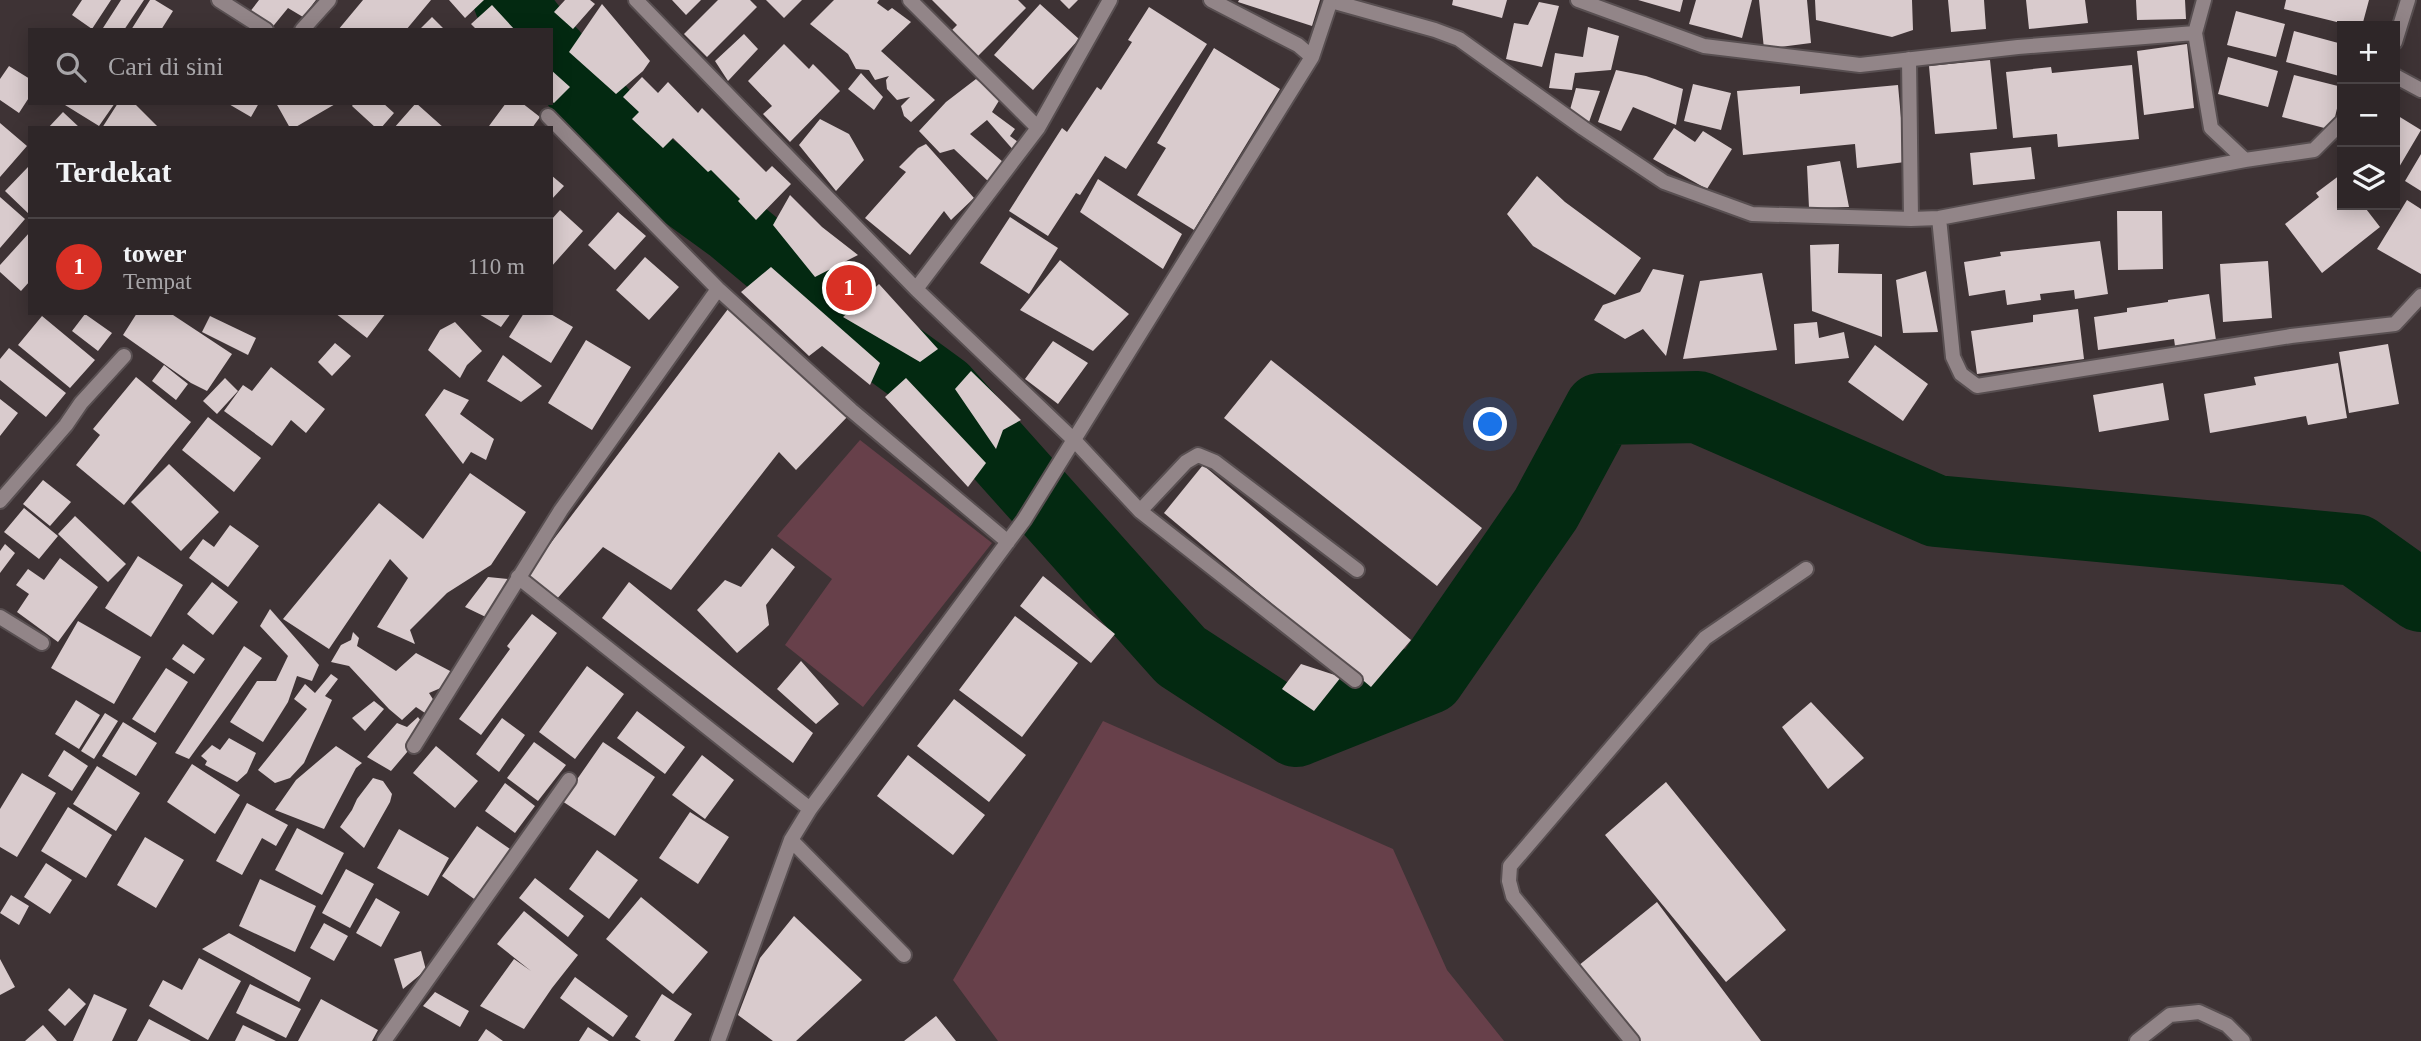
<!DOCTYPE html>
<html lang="id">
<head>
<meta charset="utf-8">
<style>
  :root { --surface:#2e2628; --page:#362e30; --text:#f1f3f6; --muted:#a7a5a8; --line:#494345; --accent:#d93025 }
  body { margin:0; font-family:Georgia,serif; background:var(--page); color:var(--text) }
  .controls { position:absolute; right:21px; top:21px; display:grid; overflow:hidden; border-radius:0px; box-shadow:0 4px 18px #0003 }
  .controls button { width:63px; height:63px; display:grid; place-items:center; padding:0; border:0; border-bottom:2px solid var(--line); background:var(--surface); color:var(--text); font:35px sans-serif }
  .you { position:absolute; left:1491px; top:425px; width:24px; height:24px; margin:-18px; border:5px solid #fff; border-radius:50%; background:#1a73e8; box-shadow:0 0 0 10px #1a73e833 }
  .badge { display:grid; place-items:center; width:46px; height:46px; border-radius:50%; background:var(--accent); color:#fff; font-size:23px; font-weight:700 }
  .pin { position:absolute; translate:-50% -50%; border:4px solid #fff; box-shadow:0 2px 7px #0006 }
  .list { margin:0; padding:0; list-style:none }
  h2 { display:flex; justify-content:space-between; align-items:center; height:91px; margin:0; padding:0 28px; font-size:30px }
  h2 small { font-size:23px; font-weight:400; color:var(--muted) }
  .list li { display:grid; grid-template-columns:46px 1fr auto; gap:21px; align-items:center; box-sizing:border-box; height:98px; padding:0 28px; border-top:2px solid var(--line) }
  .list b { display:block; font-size:26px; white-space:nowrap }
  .list p { margin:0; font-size:23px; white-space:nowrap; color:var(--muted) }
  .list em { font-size:23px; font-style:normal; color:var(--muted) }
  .icon { flex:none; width:38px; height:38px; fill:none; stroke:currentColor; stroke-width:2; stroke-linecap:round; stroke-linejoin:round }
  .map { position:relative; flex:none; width:2421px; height:1041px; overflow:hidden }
  .search { position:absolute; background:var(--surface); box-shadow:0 4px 18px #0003; left:28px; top:28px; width:525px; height:77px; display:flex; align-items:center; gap:18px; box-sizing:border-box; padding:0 24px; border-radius:0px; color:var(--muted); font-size:26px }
  .panel { position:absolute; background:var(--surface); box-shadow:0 4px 18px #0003; left:28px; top:126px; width:525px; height:189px; border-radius:0px }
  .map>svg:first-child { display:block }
  .green { fill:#67404a }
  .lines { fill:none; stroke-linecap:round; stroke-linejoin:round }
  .river { stroke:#032911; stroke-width:72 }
  .building { fill:#d9cbcd }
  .service-casing { stroke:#584f51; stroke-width:18 }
  .minor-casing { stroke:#584f51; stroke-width:18 }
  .service { stroke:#928588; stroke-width:14 }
  .minor { stroke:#928588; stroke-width:14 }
</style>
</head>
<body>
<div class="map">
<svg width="2421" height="1041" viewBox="0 0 2421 1041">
  <rect width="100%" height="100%" fill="#3e3335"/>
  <path class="green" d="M860,440L992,543L863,707L785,645L832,579L777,536Z
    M1103,721L1393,849L1447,970L1504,1041H998L953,980Z"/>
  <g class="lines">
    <path class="river" d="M509,0L532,30
      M551,53L644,163L732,227L813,295L943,390L1181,656L1296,731L1429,678L1546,509L1600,409L1698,407L1936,511L2356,550L2421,596"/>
  </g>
  <path class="building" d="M82,0H111L92,29L72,15Z
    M121,0H144L124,30H105L103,28Z
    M150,0H155L173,11L161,30H131Z
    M259,0H316L303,17L288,8L270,30L249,13Z
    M363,0H431L406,30H338Z
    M449,0H484L465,18Z
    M565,0H590L595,4L573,29L554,12Z
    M672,0H701L686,15Z
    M718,0H750L757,7L707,57L684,34Z
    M766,0H802L784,18Z
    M834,0H879L877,3L888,11L892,8L911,22L881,51L935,100L911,122L904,116L901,106L910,97L897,100L887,89L886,80L889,76L875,80L869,70L856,69L848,54L810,24Z
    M932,0H1018L1026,8L978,56L952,30L957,25Z
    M1060,0H1078L1069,9Z
    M1239,0H1320L1312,26L1238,2Z
    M1453,0H1507L1502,18L1452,5Z
    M1638,0H1683L1680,12Z
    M1696,0H1752L1742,38L1689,24Z
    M1759,0H1807L1811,43L1764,49Z
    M1815,0H1912L1913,30L1892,37L1816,20Z
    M1948,0H1984L1986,29L1951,32Z
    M2026,0H2085L2088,23L2029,29Z
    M2136,0H2185L2186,19L2137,20Z
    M2286,0H2369L2362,26H2353L2284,9Z
    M1539,2L1559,6L1542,67L1506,59L1514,23L1528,25Z
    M602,4L650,61L643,71L616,94L569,52Z
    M1040,4L1079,39L1033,90L994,55Z
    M492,5L515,30H477L471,24Z
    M1149,7L1207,44L1126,169L1105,156L1080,195L1076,193L1048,236L1009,211L1062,128L1067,132L1097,87L1101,90L1132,42L1128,40Z
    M2236,11L2285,24L2276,57L2227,45Z
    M432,17L445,30H419Z
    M1588,27L1619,36L1611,70L1575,73L1572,90L1549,88L1555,53L1583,57Z
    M2294,31L2342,44V66L2339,76L2286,62Z
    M744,34L758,49L728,81L715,61Z
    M784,44L809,69L813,64L840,91L790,142L763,114L772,106L748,81Z
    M2187,44L2194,108L2144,115L2137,51Z
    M1214,48L1280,89L1194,230L1137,195L1166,148L1157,143Z
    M2228,57L2278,71L2268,107L2218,94Z
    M1990,60L1997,129L1935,134L1929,66Z
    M2132,65L2139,139L2058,147L2057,134L2013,138L2006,72L2051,67L2052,73Z
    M9,66L30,79V96L19,113L0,100V79Z
    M551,70L570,87L554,103L551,101Z
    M1616,70L1646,76L1683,89L1676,125L1633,107L1621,131L1598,122Z
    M861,73L883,97L874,110L848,89Z
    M2294,75L2342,87L2332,130L2282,117Z
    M642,77L658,93L668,82L698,113L702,108L766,172L772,166L791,184L756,220L738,201L740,199L711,170L708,172L673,138L663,148L632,119L639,112L623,97Z
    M976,79L1000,99L992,112L1015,129L1010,136L1022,145L1015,152L987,120L970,134L1003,162L990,183L954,149L940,153L919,131L946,102Z
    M1693,84L1731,93L1721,130L1684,121Z
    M1898,85L1905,162L1857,168L1855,144L1743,155L1737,91L1800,86V94Z
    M1576,88L1600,91L1588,125L1568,117Z
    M66,103H115L99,126L65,105Z
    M118,103H134L159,128H102Z
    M227,103H259L251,117Z
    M276,103H337L294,128H290Z
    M354,103H383L394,113L381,128H376L352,106Z
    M416,103L444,128H394Z
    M506,103H522L540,117L532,128H491L489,126Z
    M63,112L80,128H48Z
    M2395,114L2421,130L2395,174Z
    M820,119L849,134L864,160L836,191L799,145Z
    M0,123L27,146L0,177Z
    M1674,128L1695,142L1703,131L1732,149L1707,189L1653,159Z
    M926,144L974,198L951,220L944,211L910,255L865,218L906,172L899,167L918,148Z
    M2031,147L2035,179L1973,185L1970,153Z
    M2421,154V191L2405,181Z
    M1840,161L1849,207L1809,208L1807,166Z
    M28,167L30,169V215L5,191Z
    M551,175L564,186L551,200Z
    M2340,175L2342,178V205H2363L2380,227L2322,273L2285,224L2319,197L2316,193Z
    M1537,176L1565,202L1641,258L1615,295L1533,246L1507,214Z
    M1098,179L1182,234L1163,269L1080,212Z
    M790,195L822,227L858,255L815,277L773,225Z
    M0,197L25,219L0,248Z
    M2407,200L2421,209V274L2377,249Z
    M560,210L583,231L551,267V220Z
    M2117,211H2162L2163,269L2118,270Z
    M618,212L646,236L615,270L588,245Z
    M1010,217L1058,248L1029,294L980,263Z
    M30,232V281L21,291L0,272V265Z
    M2100,241L2108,294L2075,299L2074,290L2040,294L2041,300L2007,305L2005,290L1969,296L1964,262L2001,256L2000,252Z
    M1839,244L1838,273L1882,274V337L1812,311L1810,245Z
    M645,257L679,287L649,320L616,290Z
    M1060,260L1129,314L1093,351L1020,310Z
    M2268,261L2272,318L2223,322L2220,264Z
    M771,267L880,363L870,385L822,346L809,356L741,292Z
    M1653,269L1684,275L1666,356L1643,329L1625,339L1594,320L1603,305L1640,292Z
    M1926,271L1938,332L1903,333L1896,280Z
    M858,273L867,284L844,303L835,293L841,280Z
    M1762,273L1777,350L1683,359L1700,281Z
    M879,284L938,349L920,362L843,317Z
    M2209,294L2216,340L2175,346L2174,339L2098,350L2094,317L2127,312V308L2168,302V300Z
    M728,309L850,414L796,470L779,452L671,590L603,547L555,601L525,577Z
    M2078,309L2084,359L1977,374L1971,331L2033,322V315Z
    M137,313H170L232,354L207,391L191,383L123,335Z
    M335,313H386L367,338Z
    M477,313H511L501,327Z
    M524,313H549L573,327L551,363L509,337Z
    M85,314L112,333L98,351L72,331Z
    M42,316L95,360L70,388L18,345Z
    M210,316L256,338L248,355L202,332Z
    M455,322L482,351L467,365L460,378L428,350L440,330Z
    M1817,322L1819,338L1844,332L1849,358L1795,364L1794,324Z
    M586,340L631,367L592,430L548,403Z
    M1053,341L1088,363L1058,404L1025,379Z
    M335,343L351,356L332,376L318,362Z
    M2388,344L2399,404L2349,413L2339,352Z
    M1875,345L1928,384L1903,421L1848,382Z
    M9,348L66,393L46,417L0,380V359Z
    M503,355L542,386L521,402L487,381Z
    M1271,360L1482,528L1437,586L1224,418Z
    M2338,363L2347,418L2308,425L2306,416L2210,433L2204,394L2256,385L2254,377Z
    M164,365L188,384L176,400L152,381Z
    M271,367L325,409L306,433L291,420L272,446L224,411L243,385L252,391Z
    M971,371L1021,420L1003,430L996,449L955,389Z
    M136,377L191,422L124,505L76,465L100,435L93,429Z
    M225,378L238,391L217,414L203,401Z
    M906,378L986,463L968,487L885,397Z
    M2163,383L2169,420L2099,432L2093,395Z
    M444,389L469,400L460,414L494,439L486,460L471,452L463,464L425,415Z
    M0,399L18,413L0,436Z
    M208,417L261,458L234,492L182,450Z
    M169,464L219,512L181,551L131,502Z
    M1203,465L1411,640L1371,687L1164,513Z
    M470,473L526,512L491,565L447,593L410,630L415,644L377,627L408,578L390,559L329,649L283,619L379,503L423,539Z
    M43,480L71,502L50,526L23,504Z
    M24,508L58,536L39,559L4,532Z
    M75,516L126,564L108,582L58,534Z
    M230,525L259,546L228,587L189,558L203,539L214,547Z
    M5,544L15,553L0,573V551Z
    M772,548L795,567L766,605L769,625L737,653L697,610L725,580L741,587Z
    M138,556L183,585L151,637L105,608Z
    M60,558L98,587L58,642L17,612L29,594L16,585L28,569L44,580Z
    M1043,576L1115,634L1091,663L1020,606Z
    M488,577L508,579L492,620L465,607Z
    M212,582L238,602L213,635L187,614Z
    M629,582L813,733L793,763L602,618Z
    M270,609L319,665L312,681L297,676L288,702L263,742L230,722L257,681H276L288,656L260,626Z
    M532,614L557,633L481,735L459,719L510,649L507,646Z
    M1015,616L1078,663L1022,737L959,690Z
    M78,621L141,657L114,704L51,668Z
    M353,632L359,638L357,646L396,671L416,653L452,672L443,687L429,693L436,704L428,715L416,707L402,720L389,709L349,666L331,662L341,645L351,640Z
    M183,644L205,659L194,674L172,659Z
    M244,646L262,658L189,759L175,753Z
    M801,661L839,704L816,724L777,689Z
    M1301,664L1341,677L1314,711L1282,689Z
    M587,666L624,694L575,759L539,732Z
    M166,668L188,682L155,733L132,719Z
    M331,674L338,679L325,696L332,700L304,763L290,778L275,783L258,770L307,709L294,699L305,684L315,693Z
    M954,699L1026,755L989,802L917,746Z
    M76,700L100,715L79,749L55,734Z
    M374,701L384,709L365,731L352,718Z
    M1811,702L1864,758L1828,789L1782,727Z
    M637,711L685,747L665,774L617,738Z
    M105,713L118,721L94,759L81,751Z
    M418,717L423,724L408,751L391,771L367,757L397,723L407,727Z
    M502,718L525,735L499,772L476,754Z
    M123,722L157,743L136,776L102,756Z
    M229,738L256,753L247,773L237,782L205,765L207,761L201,756L212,745L220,750Z
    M534,742L566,765L538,801L507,778Z
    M603,742L655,777L615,836L562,801Z
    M336,746L362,763L356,768L324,829L275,810L296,780Z
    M436,746L478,781L455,808L413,773Z
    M64,750L88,766L72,791L48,776Z
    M702,755L734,780L705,819L672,795Z
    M908,755L985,815L953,855L877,796Z
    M192,764L240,795L215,834L167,802Z
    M97,766L140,793L116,831L73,804Z
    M22,773L56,793L17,857L0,847V809Z
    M373,778L383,781L392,794L390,802L364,848L340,827L352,810L357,799Z
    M1666,782L1786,930L1726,982L1605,835Z
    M505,783L535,806L515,833L485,811Z
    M247,803L288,825L276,846L262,838L242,875L216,861Z
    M68,807L112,835L86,878L41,851Z
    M690,812L729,837L698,884L659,858Z
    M477,826L513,851L477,901L442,876Z
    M297,828L344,853L322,895L275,870Z
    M399,829L449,858L428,896L377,868Z
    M145,837L184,860L156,908L117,885Z
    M597,850L638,880L609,919L569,889Z
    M46,863L72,880L50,914L24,897Z
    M346,869L374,884L350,928L322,913Z
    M535,878L584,916L568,937L519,898Z
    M260,879L316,906L295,952L239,926Z
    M11,895L29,906L19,925L0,913Z
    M641,897L708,952L673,994L606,939Z
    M376,898L400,912L381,947L356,933Z
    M1657,902L1761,1041H1639L1578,966Z
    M524,911L578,955L552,988L524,1029L480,1006L514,959L531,971L497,944Z
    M794,916L862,980L796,1041H773L738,1015L760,958Z
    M324,923L348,936L334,961L310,948Z
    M229,933L311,978L299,1002L202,949Z
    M421,951L426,970L403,989L394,959Z
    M199,958L241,981L208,1040L149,1006L163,980L182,990Z
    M0,959L15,987L0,995Z
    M575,977L628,1016L613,1037L560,998Z
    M250,984L301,1009L286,1038L236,1013Z
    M69,988L86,1004L65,1026L48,1010Z
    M435,992L469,1011L460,1027L423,1006Z
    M94,994L127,1009L112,1041H73Z
    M662,994L692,1014L674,1041H641L635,1037Z
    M321,999L378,1030L372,1041H298Z
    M936,1016L956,1041H904Z
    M149,1019L191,1041H137Z
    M43,1025L57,1041H25Z
    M243,1025L276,1041H235Z
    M588,1027L609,1041H579Z
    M486,1029L503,1041H478Z"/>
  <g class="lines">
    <g class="service-casing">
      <path id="service" d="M1632,1041L1513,896L1509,881L1510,866L1705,638L1806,569
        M2137,1041L2170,1015L2199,1012L2227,1025L2243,1041"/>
    </g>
    <g class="minor-casing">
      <path id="minor" d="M219,0L266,30
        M636,0L916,289
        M910,0L1038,128
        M1110,0L1038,128L916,289L1075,441L1140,511L1355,680
        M1211,0L1298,45L1312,57
        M1578,0L1704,46L1860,65L2018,47L2195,33
        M2204,0L2195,33L2211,128L2245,160
        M1331,1L1435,30L1459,39L1583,128L1664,182L1752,214L1911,219L1939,218L2245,160L2314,150L2342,122
        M302,30L329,0
        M2395,42L2408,0
        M1909,59L1911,219
        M2395,76L2421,90
        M548,116L718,289L851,410L1008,542
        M1939,218L1953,357L1961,374L1977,386L2291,336L2395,324L2421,296
        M0,501L66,425L81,403L124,356
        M1140,511L1186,462L1198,455L1215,462L1357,570
        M518,577L810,809
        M0,617L42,643
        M414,746L561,510L718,289
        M791,840L904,955
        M384,1041L569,780
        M718,1041L791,840L810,809L1024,520L1312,57L1331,0"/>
    </g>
    <use href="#service" class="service"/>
    <use href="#minor" class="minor"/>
  </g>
</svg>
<div class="controls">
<button>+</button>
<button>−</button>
<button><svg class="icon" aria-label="layers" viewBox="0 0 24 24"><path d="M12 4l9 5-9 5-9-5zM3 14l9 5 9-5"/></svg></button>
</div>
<div class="you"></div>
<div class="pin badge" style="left:849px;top:288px">1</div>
<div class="search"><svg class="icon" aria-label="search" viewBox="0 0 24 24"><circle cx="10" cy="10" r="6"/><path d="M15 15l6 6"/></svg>Cari di sini</div>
<section class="panel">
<h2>Terdekat<small></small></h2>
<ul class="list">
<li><span class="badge">1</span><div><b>tower</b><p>Tempat</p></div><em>110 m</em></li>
</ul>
</section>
</div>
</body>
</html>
